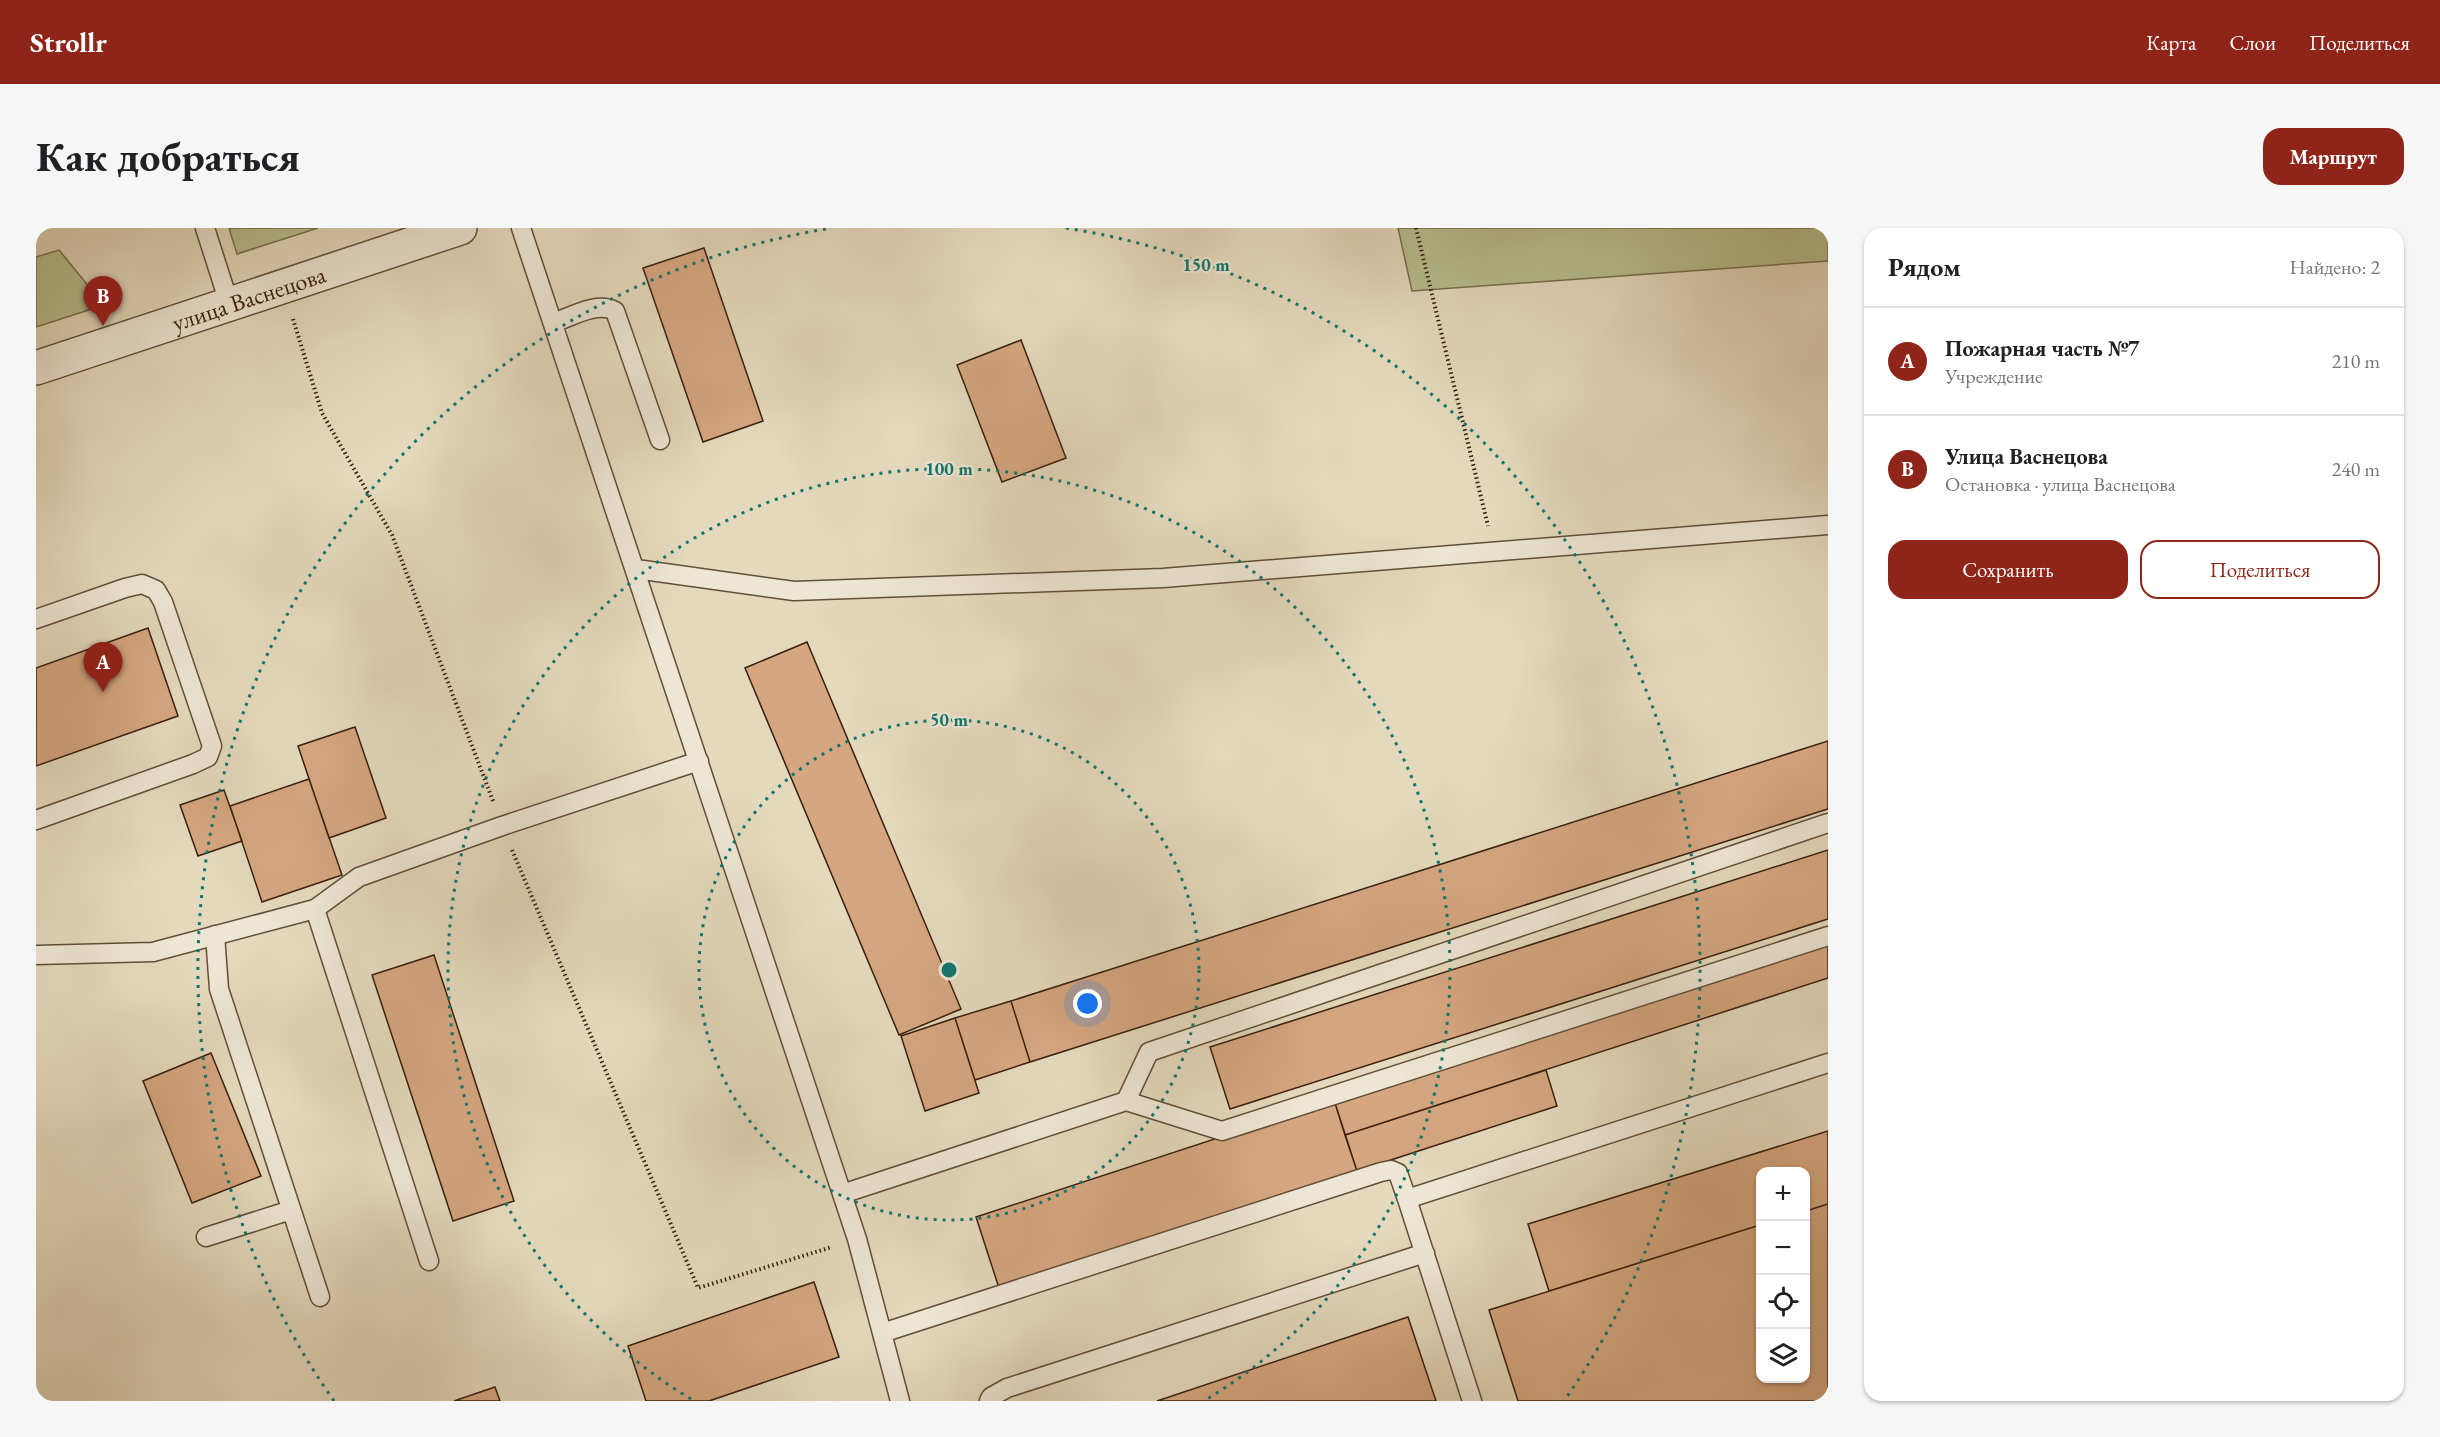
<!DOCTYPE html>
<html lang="ru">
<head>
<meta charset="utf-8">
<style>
  :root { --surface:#fff; --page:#f6f6f6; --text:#202124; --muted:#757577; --line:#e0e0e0; --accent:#8f2418 }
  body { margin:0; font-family:"EB Garamond",serif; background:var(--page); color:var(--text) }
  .controls { position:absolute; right:18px; bottom:18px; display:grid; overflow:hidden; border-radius:12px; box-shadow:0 2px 4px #0004 }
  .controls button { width:54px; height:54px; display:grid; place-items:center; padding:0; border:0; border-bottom:2px solid var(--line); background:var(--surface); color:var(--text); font:30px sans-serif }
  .you { position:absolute; left:1052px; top:776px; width:21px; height:21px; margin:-15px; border:4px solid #fff; border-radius:50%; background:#1a73e8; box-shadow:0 0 0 9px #1a73e833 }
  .badge { display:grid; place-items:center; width:39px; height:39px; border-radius:50%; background:var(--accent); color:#fff; font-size:20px; font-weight:700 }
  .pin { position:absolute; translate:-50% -50px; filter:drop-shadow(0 2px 3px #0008) }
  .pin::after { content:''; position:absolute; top:32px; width:21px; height:18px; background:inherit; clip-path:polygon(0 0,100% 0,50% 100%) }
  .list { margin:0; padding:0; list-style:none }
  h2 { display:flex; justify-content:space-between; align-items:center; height:78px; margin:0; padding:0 24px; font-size:26px }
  h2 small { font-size:20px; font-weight:400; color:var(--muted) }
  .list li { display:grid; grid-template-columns:39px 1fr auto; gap:18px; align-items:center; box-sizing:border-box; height:108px; padding:0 24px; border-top:2px solid var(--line) }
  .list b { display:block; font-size:22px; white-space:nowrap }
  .list p { margin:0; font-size:20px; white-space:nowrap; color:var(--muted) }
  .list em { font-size:20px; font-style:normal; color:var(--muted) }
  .actions { display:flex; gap:12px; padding:18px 24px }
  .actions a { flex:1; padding:14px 0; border:2px solid var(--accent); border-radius:18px; text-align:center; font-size:21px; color:var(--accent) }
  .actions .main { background:var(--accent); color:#fff }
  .icon { flex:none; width:33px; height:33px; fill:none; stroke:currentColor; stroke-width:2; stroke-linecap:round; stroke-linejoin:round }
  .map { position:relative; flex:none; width:1792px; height:1173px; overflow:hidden; border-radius:18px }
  header { display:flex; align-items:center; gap:36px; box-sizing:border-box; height:84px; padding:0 30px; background:var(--accent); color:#fff }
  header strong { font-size:28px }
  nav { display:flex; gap:33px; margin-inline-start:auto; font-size:21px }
  .intro { display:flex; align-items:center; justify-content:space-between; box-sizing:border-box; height:144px; padding:0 36px }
  h1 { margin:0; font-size:42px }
  .button { padding:15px 27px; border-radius:18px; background:var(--accent); color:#fff; font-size:21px; font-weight:700 }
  main { display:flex; gap:36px; padding:0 36px }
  aside { flex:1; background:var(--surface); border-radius:18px; box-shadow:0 2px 4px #0004 }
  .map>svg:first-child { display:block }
  .green { fill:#b7be8f; stroke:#776e4e; stroke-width:1.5 }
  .building { fill:#d5a680; stroke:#371f0c; stroke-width:1.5 }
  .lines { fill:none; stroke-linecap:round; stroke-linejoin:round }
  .lane-casing { stroke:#624e38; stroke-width:21 }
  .street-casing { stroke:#624e38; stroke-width:36 }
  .path { stroke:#371f0c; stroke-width:4; stroke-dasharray:1.5 3; stroke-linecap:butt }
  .lane { stroke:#ede6d4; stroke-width:18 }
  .street { stroke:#ede6d4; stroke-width:33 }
  .ring { fill:none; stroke:#0f766e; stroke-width:3; stroke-dasharray:3 6 }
  .labels { text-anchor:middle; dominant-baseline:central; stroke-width:4.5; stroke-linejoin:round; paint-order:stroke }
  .street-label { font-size:24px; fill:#371f0c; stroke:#ede6d4 }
  .centre { fill:#0f766e; stroke:#ede6d4; stroke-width:3 }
  .ring-label { font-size:18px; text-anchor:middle; font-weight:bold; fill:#0f766e; stroke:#ede6d4; stroke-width:4.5; stroke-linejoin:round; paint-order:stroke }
</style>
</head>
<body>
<header>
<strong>Strollr</strong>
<nav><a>Карта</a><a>Слои</a><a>Поделиться</a></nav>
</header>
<div class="intro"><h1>Как добраться</h1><a class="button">Маршрут</a></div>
<main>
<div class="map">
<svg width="1792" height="1173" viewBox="0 0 1792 1173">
  <rect width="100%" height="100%" fill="#e4d9bd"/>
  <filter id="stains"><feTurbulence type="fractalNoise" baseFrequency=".00333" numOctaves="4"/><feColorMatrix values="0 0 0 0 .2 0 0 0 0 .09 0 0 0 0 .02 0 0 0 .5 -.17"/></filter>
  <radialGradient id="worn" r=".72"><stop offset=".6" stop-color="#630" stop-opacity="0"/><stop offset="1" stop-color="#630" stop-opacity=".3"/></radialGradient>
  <path class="green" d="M193,0H282L201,26Z
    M1362,0H1792V33L1376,63Z
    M23,22L68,77L0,99V29Z"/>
  <path class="building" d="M668,20L727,193L667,214L607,40Z
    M985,112L1030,230L966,254L921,137Z
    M112,400L142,488L0,538V440Z
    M771,414L925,781L863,807L709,440Z
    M319,499L350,590L293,610L262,518Z
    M1792,513V581L994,834L975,773Z
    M273,551L306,647L226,674L194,578Z
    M188,562L206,613L162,628L144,577Z
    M1792,622V691L1194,881L1174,819Z
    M1792,711V750L1309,907L1298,872Z
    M398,727L478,973L417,993L336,747Z
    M975,773L994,834L939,852L919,790Z
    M919,790L943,865L889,883L865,808Z
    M175,825L225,948L156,975L107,853Z
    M1510,842L1521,878L1321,943L1309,907Z
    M1298,872L1321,943L963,1060L940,989Z
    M1792,903V976L1770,983V944H1724V997L1513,1063L1492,996Z
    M1792,976V1173H1482L1453,1082L1724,997V1150H1770V983Z
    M778,1054L803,1129L673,1173H610L592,1118Z
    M1372,1089L1400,1173H1121Z
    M459,1159L464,1173H418Z"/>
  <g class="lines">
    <g class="lane-casing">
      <path id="lane" d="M169,0L193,75
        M485,0L821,1011L864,1173
        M517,95C535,89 561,73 579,83L624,212
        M600,341L758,363L1127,350L1792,297
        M0,391L89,360L106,356L120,362L127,374L176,518L172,529L157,536L0,592
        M279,681L393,1033
        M179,707L183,761L284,1069
        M0,727L117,724L279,681L323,649L466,598L663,533
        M1090,873L1113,824L1792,595
        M806,966L1090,873L1186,903L1792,708
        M170,1009L255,982
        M846,1105L1345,944L1355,942L1362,945L1371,971
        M953,1173L955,1169L971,1160L1389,1025
        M1436,1173L1371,971L1792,835"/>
    </g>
    <g class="street-casing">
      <g id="street">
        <path id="s1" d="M0,140L424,0"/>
      </g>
    </g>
    <path class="path" d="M1380,0L1452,298
      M257,91L286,185L356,307L457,573
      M476,622L662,1060L796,1019"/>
    <use href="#lane" class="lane"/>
    <use href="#street" class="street"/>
  </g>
  <g class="ring">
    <circle cx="913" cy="742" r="250"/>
    <path d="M655 1171A501 501 0 1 1 1171 1171"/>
    <path d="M298 1173A751 751 0 0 1 796 0M1030 0A751 751 0 0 1 1528 1173"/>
  </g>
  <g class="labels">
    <g class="street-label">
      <text stroke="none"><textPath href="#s1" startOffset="224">улица Васнецова</textPath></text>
    </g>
  </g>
  <circle cx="913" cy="742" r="9" class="centre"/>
  <g class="ring-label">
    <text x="1170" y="43">150 m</text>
    <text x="913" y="247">100 m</text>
    <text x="913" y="498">50 m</text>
  </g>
  <rect width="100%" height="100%" filter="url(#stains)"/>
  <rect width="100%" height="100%" fill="url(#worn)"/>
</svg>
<div class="controls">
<button>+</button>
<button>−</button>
<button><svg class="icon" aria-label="locate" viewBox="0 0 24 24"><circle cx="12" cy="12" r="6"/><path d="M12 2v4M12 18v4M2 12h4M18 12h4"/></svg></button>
<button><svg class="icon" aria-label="layers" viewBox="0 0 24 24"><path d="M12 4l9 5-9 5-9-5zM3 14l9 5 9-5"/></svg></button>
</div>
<div class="you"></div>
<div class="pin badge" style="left:67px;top:464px">A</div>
<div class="pin badge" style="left:67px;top:98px">B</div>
</div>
<aside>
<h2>Рядом<small>Найдено: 2</small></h2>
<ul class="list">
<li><span class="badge">A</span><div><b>Пожарная часть №7</b><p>Учреждение</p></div><em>210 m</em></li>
<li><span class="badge">B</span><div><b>Улица Васнецова</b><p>Остановка · улица Васнецова</p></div><em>240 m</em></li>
</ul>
<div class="actions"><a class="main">Сохранить</a><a>Поделиться</a></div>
</aside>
</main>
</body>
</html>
